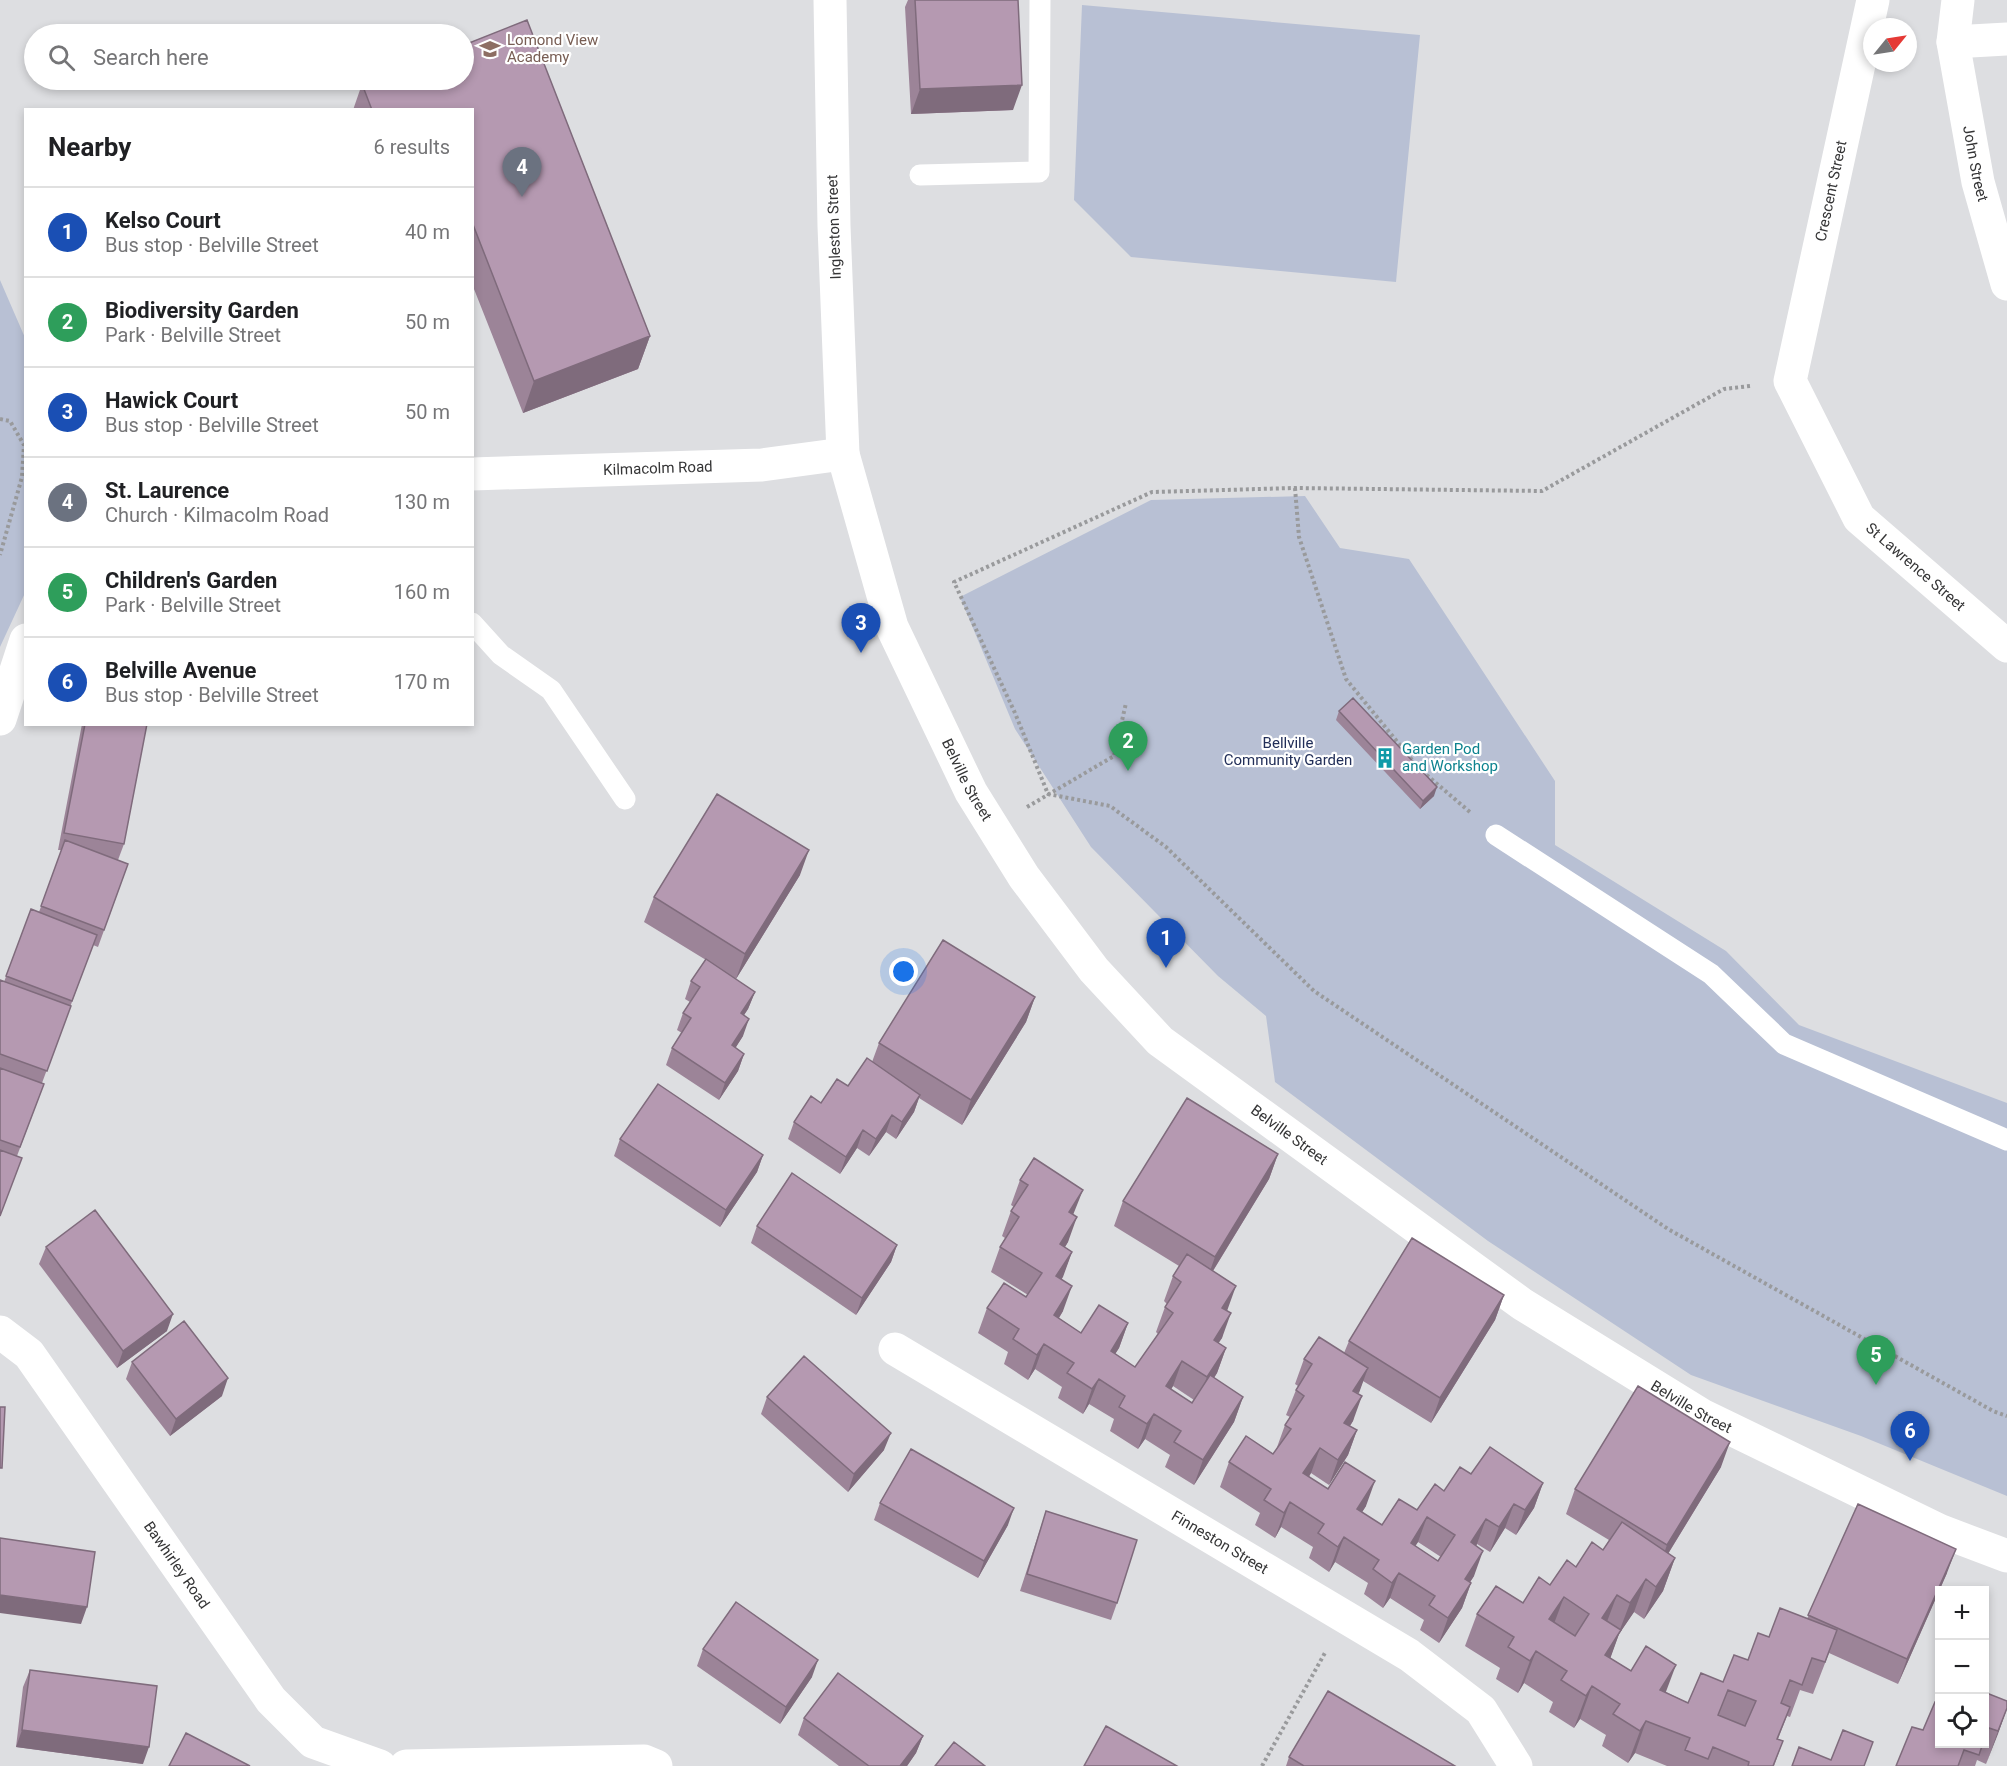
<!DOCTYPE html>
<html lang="en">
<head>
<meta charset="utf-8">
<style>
  :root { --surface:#fff; --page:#f2f2f2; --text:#202124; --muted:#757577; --line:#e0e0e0; --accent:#111827 }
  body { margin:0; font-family:Roboto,sans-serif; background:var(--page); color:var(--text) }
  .controls { position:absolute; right:18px; bottom:18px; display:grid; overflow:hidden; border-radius:0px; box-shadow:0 3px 9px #0003 }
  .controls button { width:54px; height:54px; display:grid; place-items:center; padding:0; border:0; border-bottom:2px solid var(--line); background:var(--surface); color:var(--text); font:30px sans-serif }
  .compass { position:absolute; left:1863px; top:18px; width:54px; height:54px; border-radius:50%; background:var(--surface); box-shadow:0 3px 9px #0003; rotate:60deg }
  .you { position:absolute; left:904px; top:972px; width:21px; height:21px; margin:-15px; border:4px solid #fff; border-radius:50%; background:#1a73e8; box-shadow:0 0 0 9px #1a73e833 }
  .badge { display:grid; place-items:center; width:39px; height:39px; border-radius:50%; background:var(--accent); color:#fff; font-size:20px; font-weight:700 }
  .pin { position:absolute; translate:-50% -50px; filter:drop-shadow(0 2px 3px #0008) }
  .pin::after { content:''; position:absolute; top:32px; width:21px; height:18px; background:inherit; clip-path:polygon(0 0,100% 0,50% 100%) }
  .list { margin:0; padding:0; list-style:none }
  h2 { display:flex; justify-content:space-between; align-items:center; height:78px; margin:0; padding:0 24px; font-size:26px }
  h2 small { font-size:20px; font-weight:400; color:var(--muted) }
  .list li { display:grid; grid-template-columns:39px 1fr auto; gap:18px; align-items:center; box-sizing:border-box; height:90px; padding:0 24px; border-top:2px solid var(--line) }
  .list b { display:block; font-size:22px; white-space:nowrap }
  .list p { margin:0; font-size:20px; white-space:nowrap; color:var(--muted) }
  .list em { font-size:20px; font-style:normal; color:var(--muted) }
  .icon { flex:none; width:33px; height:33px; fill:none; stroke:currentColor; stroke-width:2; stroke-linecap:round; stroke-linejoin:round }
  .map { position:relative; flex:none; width:2007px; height:1766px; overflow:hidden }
  .search { position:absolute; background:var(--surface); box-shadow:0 3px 9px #0003; left:24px; top:24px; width:450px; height:66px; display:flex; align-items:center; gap:15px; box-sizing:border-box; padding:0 21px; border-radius:33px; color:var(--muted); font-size:22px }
  .panel { position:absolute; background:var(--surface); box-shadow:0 3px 9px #0003; left:24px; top:108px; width:450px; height:618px; border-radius:0px }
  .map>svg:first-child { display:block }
  .green { fill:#b8c0d4 }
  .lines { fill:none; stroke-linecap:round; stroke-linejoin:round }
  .path { stroke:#999a9c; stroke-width:4; stroke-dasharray:3 3; stroke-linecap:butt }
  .lane { stroke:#fff; stroke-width:21 }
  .street { stroke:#fff; stroke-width:33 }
  .secondary { stroke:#fff; stroke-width:33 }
  .wall { fill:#9c8498; fill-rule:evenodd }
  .shaded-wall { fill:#7f6b7c }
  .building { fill:#b599b1; stroke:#7f6b7c; stroke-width:1.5; fill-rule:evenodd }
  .labels { text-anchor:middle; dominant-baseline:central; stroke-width:4.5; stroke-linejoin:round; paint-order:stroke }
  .education-label { font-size:15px; fill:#785e54; stroke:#fff; text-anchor:start }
  .street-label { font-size:15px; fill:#353536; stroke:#fff }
  .park-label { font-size:15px; fill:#222f59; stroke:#fff }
  .culture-label { font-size:15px; fill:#0d838f; stroke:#fff; text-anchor:start }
</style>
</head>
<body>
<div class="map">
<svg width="2007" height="1766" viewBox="0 0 2007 1766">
  <rect width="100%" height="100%" fill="#dddee1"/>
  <path class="green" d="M1082,5L1420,35L1396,282L1131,257L1074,200Z
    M0,280L26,340L25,593L0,647Z
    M1305,496L1340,548L1409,559L1555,781V845L1726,951L1799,1025L2007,1103V1496L1861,1436L1691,1375L1488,1241L1275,1082L1266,1016L1218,976L1091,847L1015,729L960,597L1151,500Z"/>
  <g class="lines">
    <path class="path" d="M1750,386L1724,389L1542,491L1295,488L1152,492L954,582L1015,713L1048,794L1110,806L1166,847L1314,991L1668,1229L1993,1411L2007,1416
      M0,419L10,421L24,445L22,477L0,555
      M1295,488L1299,537L1346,679L1413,761
      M1422,771L1471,813
      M1027,807L1114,756L1126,703
      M1262,1766L1326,1651"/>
    <path class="lane" d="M920,175L1039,172L1040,0
      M472,623L501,655L551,690L625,799
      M1496,835L1711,974L1784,1044L2007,1140"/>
    <g class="street">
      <path id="s1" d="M1873,0L1790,381L1859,518L2007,646"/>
      <path id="s2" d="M1958,0L1953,42L1978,182L2007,284"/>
      <path d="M1953,42L2007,39"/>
      <path id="s3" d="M843,454L892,627L971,792L1024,877L1094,970L1160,1041L1522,1304L1702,1415L1941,1531L2007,1556"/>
      <path id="s4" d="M0,1332L29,1354L271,1700L313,1742L380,1766"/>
      <path id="s5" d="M895,1349L1409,1655L1481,1710L1516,1766"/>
      <path d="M406,1766L644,1761L656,1766"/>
    </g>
    <g class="secondary">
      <path id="s6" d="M472,474L762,465L843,454L834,226L830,0"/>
      <path d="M0,719L26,640"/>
    </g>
  </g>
  <path class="wall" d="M908,0H1018L1013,110L911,114L905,7Z
    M527,20L650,336L638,369L523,413L472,284V110H353L362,84L374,80H464V45Z
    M1339,711L1434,796L1420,809L1336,720Z
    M82,724H147L124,844L118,860L128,864L98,947L93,945L42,1083L44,1084L17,1156L0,1216V980L4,982L31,909L39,912L62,850H58Z
    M800,875L736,979L722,970L755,992L748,1009L744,1015L743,1036L735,1048L744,1054L738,1071L719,1100L666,1065L672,1048L682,1033L677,1030L683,1013L690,1002L685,999L691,981L706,960L644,922L654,897Z
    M1035,997L1026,1022L962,1125L919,1098L914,1112L896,1139L886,1132L869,1156L857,1148L840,1174L788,1139L794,1122L821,1103L848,1086L872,1062L879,1043Z
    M620,1139L763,1155L757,1172L720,1227L614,1156Z
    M1278,1154L1269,1179L1213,1271L1227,1311L1222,1338L1218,1343L1226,1348L1217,1373L1214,1378L1243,1397L1234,1422L1194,1485L1165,1467L1170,1455L1145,1439L1138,1449L1110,1431L1114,1419L1089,1404L1083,1414L1058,1398L1062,1387L1035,1369L1028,1380L1004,1364L1008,1352L978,1333L987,1308L1026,1297L1028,1295L991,1272L1000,1247L1005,1238L1002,1236L1011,1211L1014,1207L1011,1205L1020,1180L1073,1215L1068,1242L1065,1247L1072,1252L1061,1280L1063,1311L1059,1318L1081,1333L1128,1323L1119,1348L1115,1354L1135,1367L1158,1334L1156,1332L1165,1307L1167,1304L1164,1301L1173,1276L1179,1266L1114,1226L1123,1201ZM1173,1386L1194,1400L1192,1403L1171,1390Z
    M757,1226L897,1245L891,1262L856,1315L751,1243Z
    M46,1247L167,1331L117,1368L39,1264Z
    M1504,1295L1495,1320L1431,1423L1363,1381L1358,1394L1353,1421L1350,1426L1357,1430L1348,1455L1329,1485L1311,1473L1309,1477L1328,1489L1366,1506L1362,1512L1382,1525L1417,1510L1444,1491L1471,1474L1543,1483L1534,1508L1516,1535L1505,1528L1490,1552L1477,1544L1476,1546L1474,1576L1470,1582L1471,1583L1462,1608L1439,1643L1420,1630L1424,1620L1390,1598L1383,1608L1364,1594L1368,1583L1335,1562L1329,1572L1309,1558L1313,1547L1281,1527L1275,1538L1255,1525L1260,1513L1220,1487L1229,1462L1273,1454L1276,1450L1285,1425L1290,1417L1286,1415L1296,1390L1298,1386L1295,1384L1304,1359L1344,1353L1349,1341ZM1418,1542L1441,1557L1438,1561L1415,1546Z
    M132,1362L222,1396L170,1436L126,1379Z
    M767,1397L884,1450L848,1492L761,1414Z
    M1721,1467L1668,1554L1675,1558L1663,1591L1644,1619L1634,1612L1619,1634L1610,1658L1666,1692L1688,1703L1723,1682L1748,1660L1769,1637L1807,1619L1858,1504L1947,1573L1898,1684L1829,1653L1813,1694L1800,1690L1790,1717L1787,1716L1778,1739L1783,1741L1774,1766H1667L1635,1753L1628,1763L1602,1746L1606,1735L1580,1719L1574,1728L1549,1712L1553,1702L1524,1683L1518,1693L1496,1679L1500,1668L1465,1646L1477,1614L1523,1603L1603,1550L1609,1540L1566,1514L1575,1489Z
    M880,1503L1008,1525L978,1578L874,1520Z
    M1046,1511L1117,1603L1111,1620L1020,1591Z
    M703,1649L812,1677L780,1724L697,1666Z
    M30,1670L143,1764L16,1747L23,1687Z
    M1984,1692L2007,1709L1986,1764L1977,1760L1975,1766H1896L1940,1743H1984Z
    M804,1718L923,1736L916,1753L907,1766H839L798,1735Z
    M1289,1757L1455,1766H1286Z"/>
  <path class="shaded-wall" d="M1022,85L1013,110L911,114L920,89Z
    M650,336L638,369L523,413L534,381Z
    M1437,787L1434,796L1420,809L1423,801Z
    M809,850L800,875L736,979L745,954Z
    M755,992L748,1009L734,1030L741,1013Z
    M1035,997L1026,1022L962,1125L971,1100Z
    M749,1019L743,1036L726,1063L732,1045Z
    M744,1054L738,1071L719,1100L725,1083Z
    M920,1095L914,1112L896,1139L902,1122Z
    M892,1115L886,1132L869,1156L876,1139Z
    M863,1130L857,1148L840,1174L846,1157Z
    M1278,1154L1269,1179L1206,1282L1215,1257Z
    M763,1155L757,1172L720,1227L726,1210Z
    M1083,1190L1073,1215L1069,1212Z
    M1077,1217L1068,1242L1051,1269L1060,1244Z
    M897,1245L891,1262L856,1315L862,1298Z
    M1072,1252L1063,1277L1047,1301L1056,1276Z
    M1072,1286L1063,1311L1045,1340L1054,1315Z
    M1236,1286L1227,1311L1222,1308Z
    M1504,1295L1495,1320L1431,1423L1440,1398Z
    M1231,1313L1222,1338L1204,1365L1214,1340Z
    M173,1314L167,1331L117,1368L123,1351Z
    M1128,1323L1119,1348L1101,1376L1111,1351Z
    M1044,1344L1035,1369L1028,1380L1037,1355Z
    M1226,1348L1217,1373L1198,1402L1207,1377Z
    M1182,1361L1173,1386L1157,1411L1166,1386Z
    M1368,1368L1359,1393L1353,1391Z
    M228,1378L222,1396L170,1436L176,1419Z
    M1099,1379L1089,1404L1083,1414L1092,1389Z
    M1362,1396L1353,1421L1335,1448L1344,1423Z
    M1243,1397L1234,1422L1194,1485L1203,1460Z
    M1154,1414L1145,1439L1138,1449L1147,1424Z
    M1357,1430L1348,1455L1329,1485L1338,1460Z
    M891,1433L884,1450L848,1492L854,1474Z
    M1730,1442L1721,1467L1658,1570L1667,1545Z
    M1320,1448L1311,1473L1294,1498L1303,1473Z
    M1375,1481L1366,1506L1348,1534L1357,1509Z
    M1543,1483L1534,1508L1516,1535L1525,1510Z
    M1290,1502L1281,1527L1275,1538L1284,1513Z
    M1514,1504L1505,1528L1490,1552L1499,1527Z
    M1014,1508L1008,1525L978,1578L984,1561Z
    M1427,1517L1418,1542L1401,1568L1411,1543Z
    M1486,1519L1477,1544L1462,1567L1471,1542Z
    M1344,1537L1335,1562L1329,1572L1338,1547Z
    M1956,1549L1947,1573L1898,1684L1907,1659Z
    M1483,1551L1474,1576L1456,1604L1465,1579Z
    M1675,1558L1663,1591L1644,1619L1656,1587Z
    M1399,1573L1390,1598L1383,1608L1392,1583Z
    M1646,1579L1634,1612L1619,1634L1609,1662L1605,1655L1619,1632L1630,1603Z
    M1471,1583L1462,1608L1439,1643L1448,1618Z
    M0,1595L87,1607L81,1624L0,1613Z
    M1617,1595L1605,1627L1602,1618Z
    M1564,1597L1552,1629L1549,1619Z
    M1536,1651L1524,1683L1518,1693L1530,1661Z
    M818,1660L812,1677L780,1724L786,1707Z
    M1676,1665L1664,1697L1648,1722L1660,1690Z
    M1592,1686L1580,1719L1574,1728L1586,1696Z
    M2007,1708L1998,1734L1986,1764L1998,1731Z
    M1646,1721L1635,1753L1628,1763L1640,1731Z
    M22,1730L149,1747L143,1764L16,1747Z
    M923,1736L916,1753L907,1766H900Z"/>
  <path class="building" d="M915,0H1018L1022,85L920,89Z
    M527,20L650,336L534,381L472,222V110H372L362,84L374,80H464V45Z
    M1353,698L1437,787L1423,801L1339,711Z
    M85,724H147L124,844L64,833Z
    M717,794L809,850L745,954L654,897Z
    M65,840L128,864L104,930L41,906Z
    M31,909L97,935L72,1001L6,976Z
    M943,940L1035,997L971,1100L879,1043Z
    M706,959L755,992L741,1013L749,1019L732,1045L744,1054L725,1083L672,1048L691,1018L683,1013L700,987L691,981Z
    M0,980L71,1006L47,1071L0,1054Z
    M867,1058L920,1095L902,1122L892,1115L876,1139L863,1130L846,1157L794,1122L811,1096L821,1103L837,1079L848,1086Z
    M0,1068L44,1084L20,1147L0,1140Z
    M658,1084L763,1155L726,1210L620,1139Z
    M1187,1098L1278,1154L1215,1257L1123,1201Z
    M0,1150L22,1158L0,1216Z
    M1034,1158L1083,1190L1069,1212L1077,1217L1060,1244L1072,1252L1056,1276L1072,1286L1054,1315L1081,1333L1099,1305L1128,1323L1111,1351L1135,1367L1173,1313L1165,1307L1181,1282L1173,1276L1187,1254L1236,1286L1222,1308L1231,1313L1214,1340L1226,1348L1207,1377L1182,1361L1166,1386L1192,1403L1210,1375L1243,1397L1203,1460L1174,1442L1181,1431L1154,1414L1147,1424L1119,1407L1125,1396L1099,1379L1092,1389L1067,1373L1074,1363L1044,1344L1037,1355L1013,1339L1019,1329L987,1308L1004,1283L1026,1297L1042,1273L1000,1247L1019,1217L1011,1211L1028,1185L1020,1180Z
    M792,1173L897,1245L862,1298L757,1226Z
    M95,1210L173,1314L123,1351L46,1247Z
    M1412,1238L1504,1295L1440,1398L1349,1341Z
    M184,1321L228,1378L176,1419L132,1362Z
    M1319,1337L1368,1368L1353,1391L1362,1396L1344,1423L1357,1430L1338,1460L1320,1448L1303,1473L1328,1489L1345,1462L1375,1481L1357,1509L1382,1525L1399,1499L1417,1510L1435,1484L1444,1491L1460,1467L1471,1474L1490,1447L1543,1483L1525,1510L1514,1504L1499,1527L1486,1519L1471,1542L1483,1551L1465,1579L1471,1583L1448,1618L1429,1605L1435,1596L1399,1573L1392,1583L1373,1569L1379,1560L1344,1537L1338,1547L1318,1533L1324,1524L1290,1502L1284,1513L1264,1500L1271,1489L1229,1462L1246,1436L1273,1454L1291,1429L1285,1425L1304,1396L1296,1390L1312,1364L1304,1359ZM1427,1517L1455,1535L1438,1561L1411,1543Z
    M804,1356L891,1433L854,1474L767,1397Z
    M1638,1386L1730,1442L1667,1545L1575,1489Z
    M0,1407H5L2,1468H0Z
    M911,1449L1014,1508L984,1561L880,1503Z
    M1858,1504L1956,1549L1907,1659L1808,1615Z
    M1046,1511L1137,1540L1117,1603L1027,1574Z
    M1622,1522L1675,1558L1656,1587L1646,1579L1630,1603L1617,1595L1602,1618L1621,1630L1605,1655L1631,1671L1646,1646L1676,1665L1660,1690L1688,1703L1701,1673L1723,1682L1734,1655L1748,1660L1758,1633L1769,1637L1780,1608L1837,1630L1825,1662L1812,1658L1802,1685L1790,1680L1781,1703L1790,1707L1777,1739L1783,1741L1773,1766H1748L1749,1762L1713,1747L1708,1759L1685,1750L1690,1738L1646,1721L1640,1731L1613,1714L1620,1704L1592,1686L1586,1696L1561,1680L1567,1671L1536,1651L1530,1661L1508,1647L1514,1637L1477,1614L1496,1586L1523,1603L1539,1577L1550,1585L1567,1560L1576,1567L1592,1542L1603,1550ZM1564,1597L1589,1614L1575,1636L1549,1619ZM1728,1690L1756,1701L1745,1726L1718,1715Z
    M0,1538L95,1552L87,1607L0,1595Z
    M736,1602L818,1660L786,1707L703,1649Z
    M30,1670L157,1686L149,1747L22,1730Z
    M838,1673L923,1736L900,1766H869L804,1718Z
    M1328,1691L1455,1766H1304L1289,1757Z
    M1984,1692L2007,1701V1708L1998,1731L1989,1728L1984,1740Z
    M1935,1702L1940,1704V1743H1983L1979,1755L1964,1750L1958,1766H1896L1912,1727L1923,1730Z
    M1106,1726L1177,1766H1084Z
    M1843,1730L1873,1742L1864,1766H1792L1799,1747L1831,1760Z
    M186,1733L250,1766H169Z
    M954,1742L985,1766H935Z"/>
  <defs>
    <g id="school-bare" transform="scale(1.62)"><path d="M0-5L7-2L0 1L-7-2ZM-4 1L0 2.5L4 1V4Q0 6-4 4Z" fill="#8d6e63" stroke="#fff" stroke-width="2.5" paint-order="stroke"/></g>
    <g id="building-bare" transform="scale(1.62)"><path d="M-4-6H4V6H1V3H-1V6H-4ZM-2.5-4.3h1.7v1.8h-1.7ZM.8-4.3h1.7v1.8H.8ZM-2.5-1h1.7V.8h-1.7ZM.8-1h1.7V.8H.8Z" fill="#0f9aa8" stroke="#fff" stroke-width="2.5" paint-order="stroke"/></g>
  </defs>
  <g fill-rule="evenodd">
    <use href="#school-bare" x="490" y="49"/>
    <use href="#building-bare" x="1385" y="758"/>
  </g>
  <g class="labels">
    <g class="education-label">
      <text x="507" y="40">Lomond View<tspan x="507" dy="17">Academy</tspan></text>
    </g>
    <g class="street-label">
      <text stroke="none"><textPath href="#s2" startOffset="166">John Street</textPath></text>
      <text transform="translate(1831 191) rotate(-78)">Crescent Street</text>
      <text transform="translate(834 227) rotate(-92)">Ingleston Street</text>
      <text stroke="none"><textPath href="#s6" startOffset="186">Kilmacolm Road</textPath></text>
      <text stroke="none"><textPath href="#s1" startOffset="618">St Lawrence Street</textPath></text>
      <text stroke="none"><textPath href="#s3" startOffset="350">Belville Street</textPath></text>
      <text stroke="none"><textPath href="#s3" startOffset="836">Belville Street</textPath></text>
      <text stroke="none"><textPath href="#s3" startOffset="1322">Belville Street</textPath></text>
      <text stroke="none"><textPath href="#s5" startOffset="378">Finneston Street</textPath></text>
      <text stroke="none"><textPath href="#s4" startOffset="294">Bawhirley Road</textPath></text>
    </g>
    <g class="park-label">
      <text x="1288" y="743">Bellville<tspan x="1288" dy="17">Community Garden</tspan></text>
    </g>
    <g class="culture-label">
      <text x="1402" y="749">Garden Pod<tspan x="1402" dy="17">and Workshop</tspan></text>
    </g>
  </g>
</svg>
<div class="controls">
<button>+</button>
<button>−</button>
<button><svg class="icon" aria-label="locate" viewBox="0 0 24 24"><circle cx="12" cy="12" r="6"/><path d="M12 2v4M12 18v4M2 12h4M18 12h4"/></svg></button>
</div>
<svg class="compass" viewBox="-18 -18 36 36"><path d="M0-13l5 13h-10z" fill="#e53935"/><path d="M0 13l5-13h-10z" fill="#757577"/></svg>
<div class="you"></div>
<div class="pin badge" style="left:1166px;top:968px;background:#1a4fb4">1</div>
<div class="pin badge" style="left:1128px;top:771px;background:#2e9e5b">2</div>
<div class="pin badge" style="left:861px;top:653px;background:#1a4fb4">3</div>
<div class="pin badge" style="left:522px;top:197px;background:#6b7280">4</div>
<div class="pin badge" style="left:1876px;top:1385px;background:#2e9e5b">5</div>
<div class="pin badge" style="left:1910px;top:1461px;background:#1a4fb4">6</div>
<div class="search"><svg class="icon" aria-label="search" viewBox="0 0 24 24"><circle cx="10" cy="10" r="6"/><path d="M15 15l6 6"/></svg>Search here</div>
<section class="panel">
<h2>Nearby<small>6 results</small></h2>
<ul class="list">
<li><span class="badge" style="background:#1a4fb4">1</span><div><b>Kelso Court</b><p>Bus stop · Belville Street</p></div><em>40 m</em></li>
<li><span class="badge" style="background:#2e9e5b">2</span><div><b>Biodiversity Garden</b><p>Park · Belville Street</p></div><em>50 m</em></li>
<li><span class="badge" style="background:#1a4fb4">3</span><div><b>Hawick Court</b><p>Bus stop · Belville Street</p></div><em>50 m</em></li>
<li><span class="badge" style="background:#6b7280">4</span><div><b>St. Laurence</b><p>Church · Kilmacolm Road</p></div><em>130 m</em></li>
<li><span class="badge" style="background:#2e9e5b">5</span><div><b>Children's Garden</b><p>Park · Belville Street</p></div><em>160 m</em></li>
<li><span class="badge" style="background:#1a4fb4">6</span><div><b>Belville Avenue</b><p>Bus stop · Belville Street</p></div><em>170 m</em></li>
</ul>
</section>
</div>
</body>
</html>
